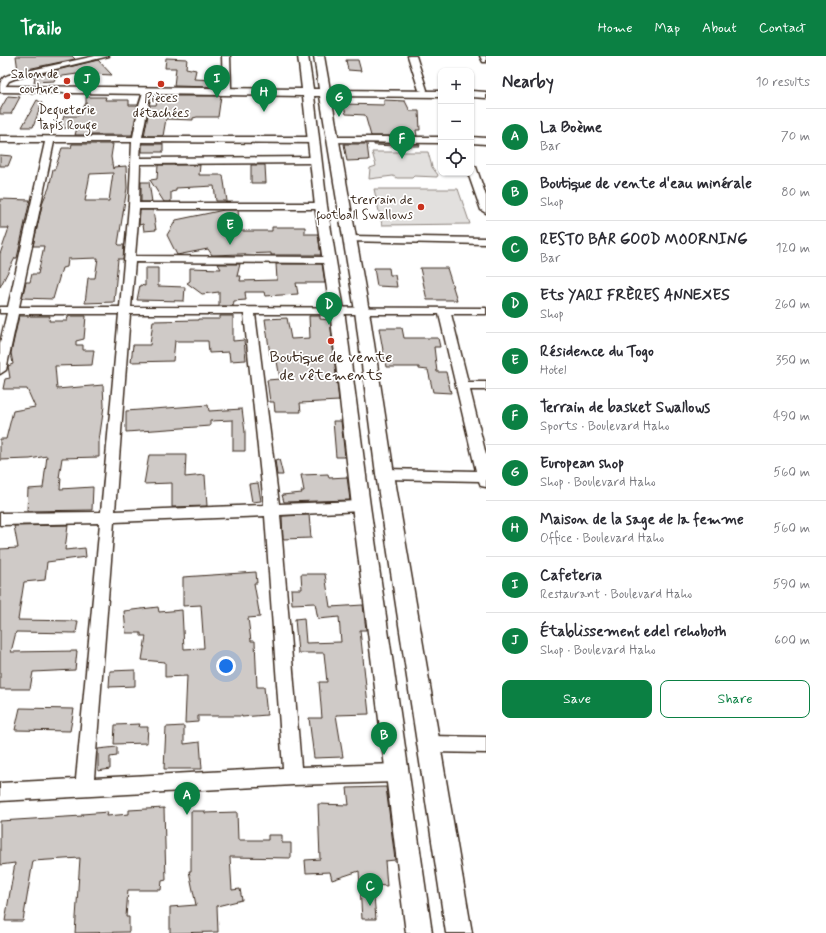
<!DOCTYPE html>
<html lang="en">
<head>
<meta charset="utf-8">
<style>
  :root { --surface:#fff; --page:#f7f7f7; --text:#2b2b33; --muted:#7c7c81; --line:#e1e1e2; --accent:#0b8043 }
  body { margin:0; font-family:Mynerve,sans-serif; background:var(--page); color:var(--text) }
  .controls { position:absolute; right:12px; top:12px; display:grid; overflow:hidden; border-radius:8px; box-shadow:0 1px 3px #0004 }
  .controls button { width:36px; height:36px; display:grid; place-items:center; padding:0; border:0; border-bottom:1px solid var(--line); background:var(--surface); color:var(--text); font:20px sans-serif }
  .you { position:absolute; left:226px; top:610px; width:14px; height:14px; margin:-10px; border:3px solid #fff; border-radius:50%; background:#1a73e8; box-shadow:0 0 0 6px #1a73e833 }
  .badge { display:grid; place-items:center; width:26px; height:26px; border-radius:50%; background:var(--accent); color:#fff; font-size:13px; font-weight:700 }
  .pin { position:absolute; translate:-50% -33px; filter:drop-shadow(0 1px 2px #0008) }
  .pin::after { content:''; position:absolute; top:21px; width:14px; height:12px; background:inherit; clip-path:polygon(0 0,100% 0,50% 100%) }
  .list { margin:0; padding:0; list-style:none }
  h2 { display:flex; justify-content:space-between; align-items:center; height:52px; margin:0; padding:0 16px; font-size:17px }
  h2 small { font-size:13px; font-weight:400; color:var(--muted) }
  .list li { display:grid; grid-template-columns:26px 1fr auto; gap:12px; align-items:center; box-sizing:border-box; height:56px; padding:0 16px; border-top:1px solid var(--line) }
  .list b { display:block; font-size:15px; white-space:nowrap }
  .list p { margin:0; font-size:13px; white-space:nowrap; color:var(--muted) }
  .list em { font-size:13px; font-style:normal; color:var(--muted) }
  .actions { display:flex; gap:8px; padding:12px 16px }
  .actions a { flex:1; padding:9px 0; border:1px solid var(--accent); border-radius:8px; text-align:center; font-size:14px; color:var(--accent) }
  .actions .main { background:var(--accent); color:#fff }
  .icon { flex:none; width:22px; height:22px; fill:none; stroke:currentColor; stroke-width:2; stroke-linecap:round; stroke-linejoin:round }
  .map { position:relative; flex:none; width:486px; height:877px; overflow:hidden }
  header { display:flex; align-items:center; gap:24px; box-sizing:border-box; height:56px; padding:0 20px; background:var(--accent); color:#fff }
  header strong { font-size:19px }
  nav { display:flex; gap:22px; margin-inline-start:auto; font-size:14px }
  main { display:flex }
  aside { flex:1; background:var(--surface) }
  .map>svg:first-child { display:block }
  .green { fill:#e2e0de; stroke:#8e857e }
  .building { fill:#cfcac7; stroke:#3b2a1e; fill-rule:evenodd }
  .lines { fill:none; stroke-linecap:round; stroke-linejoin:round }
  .minor-casing { stroke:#3b2a1e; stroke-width:3 }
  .major-casing { stroke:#3b2a1e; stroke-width:3 }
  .minor { fill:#fff; fill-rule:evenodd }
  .major { fill:#fff; fill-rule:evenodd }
  .poi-dot { fill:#c8321e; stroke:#fff; stroke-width:1.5 }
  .labels { text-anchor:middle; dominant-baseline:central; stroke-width:3.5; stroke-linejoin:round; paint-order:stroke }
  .far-poi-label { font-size:13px; fill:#3b2a1e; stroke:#fff; text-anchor:end }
  .poi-label { font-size:16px; fill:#3b2a1e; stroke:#fff }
</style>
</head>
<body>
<header>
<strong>Trailo</strong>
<nav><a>Home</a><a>Map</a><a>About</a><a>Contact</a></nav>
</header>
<main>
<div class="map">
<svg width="486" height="877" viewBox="0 0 486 877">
  <rect width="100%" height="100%" fill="#fff"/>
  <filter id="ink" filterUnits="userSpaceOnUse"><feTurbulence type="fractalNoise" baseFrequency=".025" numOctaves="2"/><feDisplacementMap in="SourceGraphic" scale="8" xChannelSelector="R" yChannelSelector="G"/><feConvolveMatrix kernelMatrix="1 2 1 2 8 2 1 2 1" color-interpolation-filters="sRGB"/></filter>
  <g filter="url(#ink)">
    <path class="green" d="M372,96H428L432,111L438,119L437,121L414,120L412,122H397L393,120L369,123L370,112L376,110Z
      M374,133H458L470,168L382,169Z"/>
    <path class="building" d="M16,0H72L75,3L18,15Z
      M166,2L187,3L186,12L196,14L194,23L214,24L212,31L174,30L176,12H165Z
      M98,4L112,19L91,18L77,20V18L56,21L54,25L34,26L35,20L29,21Z
      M346,4H358L361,15L348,14Z
      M8,40L20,41L11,58H0V54Z
      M173,40H221L218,61H197L193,62V64L166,63L163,80H144L150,49H156L158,42L173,43Z
      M86,41H106L105,44H129V49H138L132,79H75L77,72H60L64,60H78L86,47Z
      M37,44L42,47L33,71H22Z
      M384,44L405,45L410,55H419L420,74H416L417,80H371L365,59L346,58L343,48L384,49Z
      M72,88H113L111,101L113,113L114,111L126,110L127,132L118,188L119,189H124L123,203H118L114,246L85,247L88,222H95L98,202L68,203L67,211L62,212L53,243L22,242L26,226H30L32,218H38L44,190H33L43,145L49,132L53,113H55L62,92H71ZM113,117L109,145H85L90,118Z
      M142,88H163V96H142Z
      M344,88H367L369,104L347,105Z
      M374,88H419L420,90H396L374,89Z
      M0,99L12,100L8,110H0Z
      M158,109H200L199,119H223L227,145H216L214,130L176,132V135L171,136V146H164L150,124L157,123Z
      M251,109H265L266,127H251Z
      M141,126H149L152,146H141Z
      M0,143L30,144L17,202H15L0,231V198L9,172H0Z
      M140,154H153L156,174L144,175L143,168L139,169Z
      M224,154H238L240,175H272V171H305V178H318L321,199H271V197L212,199L208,193L177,199L167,179L176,164Z
      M218,208H240L237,220H241L240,225L277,224L276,208H322L325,227H296L298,238L265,240L264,236H245L246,244L234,245L233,250H219V236L202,238L187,227L190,225V212L221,213Z
      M145,212H158V230L185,231L184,245L137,244L140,229L145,230Z
      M374,212H389L390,219H395L397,231L377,230Z
      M420,212H447L457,244H427Z
      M19,260H50L49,265H67L68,260H86L84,283L76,285V289H83V294H94L92,309L55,310L57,333L103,329L104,350L99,385V401L62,402L59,422H61L60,433L93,431L92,454L27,455L28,433L43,432L47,400L30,403L0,404V383H6L13,355L35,351L27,333H3L5,323L10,322L8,310L13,308L11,297Z
      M220,260H233V285L244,284L246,304L230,305L229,296L209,297L208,285H175L173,305L131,306L133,289H150L153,265L198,264V263H220Z
      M309,260H320V263L330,264L339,345L300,347L301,356H275L274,346H270L267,324L280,323L276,299H270L265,263L287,262L291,283L310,282Z
      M379,272H402L404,282H438L440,291H434L437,316H446L451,337L433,336L428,314L419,313V311H386Z
      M208,349L209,355L242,353L245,376V395H233V364L210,365V370L126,376V355Z
      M333,365H341L345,401H336Z
      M149,399H186L185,421L205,419L207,450L172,451V427L144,428Z
      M279,403L283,419H277L275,404Z
      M328,418L329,422L347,421L350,444L284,446L282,439L302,437L301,435H304L301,419Z
      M258,427L261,445L252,446L249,428Z
      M309,459L311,482L283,483L282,460Z
      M68,469L65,494L85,492L86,501L47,506L45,524L24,526L18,564L78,565L76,577L16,576L11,596L77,595L75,614L33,616L30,633H0V493L18,492L14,470Z
      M256,516L257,527H254L260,561L248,562L251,585H255L257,631H264L267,659L242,661V660H198V666L185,667L187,620L165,621V606L142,604L146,580H141V577H126L124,555L158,551L159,556L182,554L184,593L204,592L201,549L183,550V521Z
      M301,518H325L330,551L363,549L366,574H360L369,658L336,659L343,701L314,702L309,662H322L319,626H327L324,597H298L295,563L304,562L306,587L341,586L339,561L318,563L315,547L292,548L291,533H302Z
      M135,614V630L109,631L110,615Z
      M20,652L74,653L70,675L15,674Z
      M140,668L139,671H148L147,687L114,688L115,669Z
      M184,670V688L200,686L202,713H164L166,671Z
      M117,691V700L110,701V713L98,715V693Z
      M386,731L395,804L385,805L387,830L373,829L376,863H362L359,815L332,824L330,816L306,817L305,804L320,803L318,748L349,749L347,732Z
      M164,752L166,824L162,825L161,834H128L126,861H129V876L75,877L80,802L33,805L23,865H5L15,807L0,809V765L82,760V758L108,756L107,760L129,758V754Z
      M191,755H205V757L237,756L238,784H268V779H282V787H291V802L230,801L232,834L240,833L242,844L217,850L218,876L170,877V851L196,849L189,815H191Z"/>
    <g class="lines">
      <g class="minor-casing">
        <path id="minor" d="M95,0H109L14,23L9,25L5,31H0C0,24 3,21 9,19Z
          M222,0H230L231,32L227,34L223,32Z
          M408,0H416L427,34L426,36L419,34Z
          M480,0H486V6H483Z
          M144,33L151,35L142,81H314L318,84L314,87L141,86L140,102L316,101L321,104L316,107L140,108L139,147H321L326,150L321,153H139L135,200L330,201L335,204L330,207L135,206L131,251L486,252V258H451L468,326H486V334H470L486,399V431L481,430L479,425L385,423L380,422L378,418L380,414L385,413L476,415L439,258H255L279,448L361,445L366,446L368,450L366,454L361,455L280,459L301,711L397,708L403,711L406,717L403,723L397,726L293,729L0,745V727L76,723L100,467L0,469V457L101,456L119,258H18L6,314L0,318V287L7,257H0V251H8L45,86H0V80L133,81L139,49ZM54,86H132L129,150L120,251H19ZM130,258H244L264,449L115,455ZM265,460L283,712L94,722L114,466Z
          M332,81H441V87L329,86V82Z
          M471,81L486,82V88L471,87Z
          M471,108L476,111L486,140V157L481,154L468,117H471Z
          M349,180L486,182V188L345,185L344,183Z
          M429,680L486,681V697L429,696L423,694L420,688L423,682Z"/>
      </g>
      <g class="major-casing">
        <path id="major" d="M298,0H308L313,33H319L314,0H324L330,34L441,35V41L331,40L369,255L394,418L472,877H446L376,418L355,255L320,40H314L327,150L344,254L370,450L432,877H406L352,450L330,254L315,150L303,40L0,36V30L302,33Z
          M471,35L486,36V42L471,41Z"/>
      </g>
      <use href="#minor" class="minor"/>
      <use href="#major" class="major"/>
    </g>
  </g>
  <g class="poi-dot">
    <circle cx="67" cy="25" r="4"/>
    <circle cx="161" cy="28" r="4"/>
    <circle cx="67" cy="40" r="4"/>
    <circle cx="421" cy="151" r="4"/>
    <circle cx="331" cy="285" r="4"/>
  </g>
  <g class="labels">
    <g class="far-poi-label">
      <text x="59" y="18">Salon de<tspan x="59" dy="15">couture</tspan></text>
      <text x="161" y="42" text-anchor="middle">Pièces<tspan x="161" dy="15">détachées</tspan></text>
      <text x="67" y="54" text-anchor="middle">Degueterie<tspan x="67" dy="15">Tapis Rouge</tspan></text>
      <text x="413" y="144">trerrain de<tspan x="413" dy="15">football Swallows</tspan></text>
    </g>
    <g class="poi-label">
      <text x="331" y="301">Boutique de vente<tspan x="331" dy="18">de vêtements</tspan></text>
    </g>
  </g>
</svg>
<div class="controls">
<button>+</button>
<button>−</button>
<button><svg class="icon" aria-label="locate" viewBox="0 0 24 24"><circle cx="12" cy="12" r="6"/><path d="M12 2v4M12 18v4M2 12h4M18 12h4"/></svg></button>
</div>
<div class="you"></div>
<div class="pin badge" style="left:187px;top:759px">A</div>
<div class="pin badge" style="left:384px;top:699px">B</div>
<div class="pin badge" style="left:370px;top:850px">C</div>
<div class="pin badge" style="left:329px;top:269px">D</div>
<div class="pin badge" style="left:230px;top:189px">E</div>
<div class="pin badge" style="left:402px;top:103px">F</div>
<div class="pin badge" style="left:339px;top:61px">G</div>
<div class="pin badge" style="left:264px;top:56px">H</div>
<div class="pin badge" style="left:217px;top:42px">I</div>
<div class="pin badge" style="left:87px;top:43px">J</div>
</div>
<aside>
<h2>Nearby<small>10 results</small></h2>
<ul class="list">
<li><span class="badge">A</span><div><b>La Boème</b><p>Bar</p></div><em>70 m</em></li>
<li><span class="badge">B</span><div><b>Boutique de vente d'eau minérale</b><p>Shop</p></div><em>80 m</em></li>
<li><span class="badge">C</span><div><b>RESTO BAR GOOD MOORNING</b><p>Bar</p></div><em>120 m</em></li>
<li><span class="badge">D</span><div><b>Ets YARI FRÈRES ANNEXES</b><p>Shop</p></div><em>260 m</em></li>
<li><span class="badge">E</span><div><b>Résidence du Togo</b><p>Hotel</p></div><em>350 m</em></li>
<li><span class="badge">F</span><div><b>Terrain de basket Swallows</b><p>Sports · Boulevard Haho</p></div><em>490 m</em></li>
<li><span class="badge">G</span><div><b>European shop</b><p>Shop · Boulevard Haho</p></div><em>560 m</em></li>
<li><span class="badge">H</span><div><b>Maison de la sage de la femme</b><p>Office · Boulevard Haho</p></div><em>560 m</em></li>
<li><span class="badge">I</span><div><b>Cafeteria</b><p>Restaurant · Boulevard Haho</p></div><em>590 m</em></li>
<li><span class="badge">J</span><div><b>Établissement edel rehoboth</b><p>Shop · Boulevard Haho</p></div><em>600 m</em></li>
</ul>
<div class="actions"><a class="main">Save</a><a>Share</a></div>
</aside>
</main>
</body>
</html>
